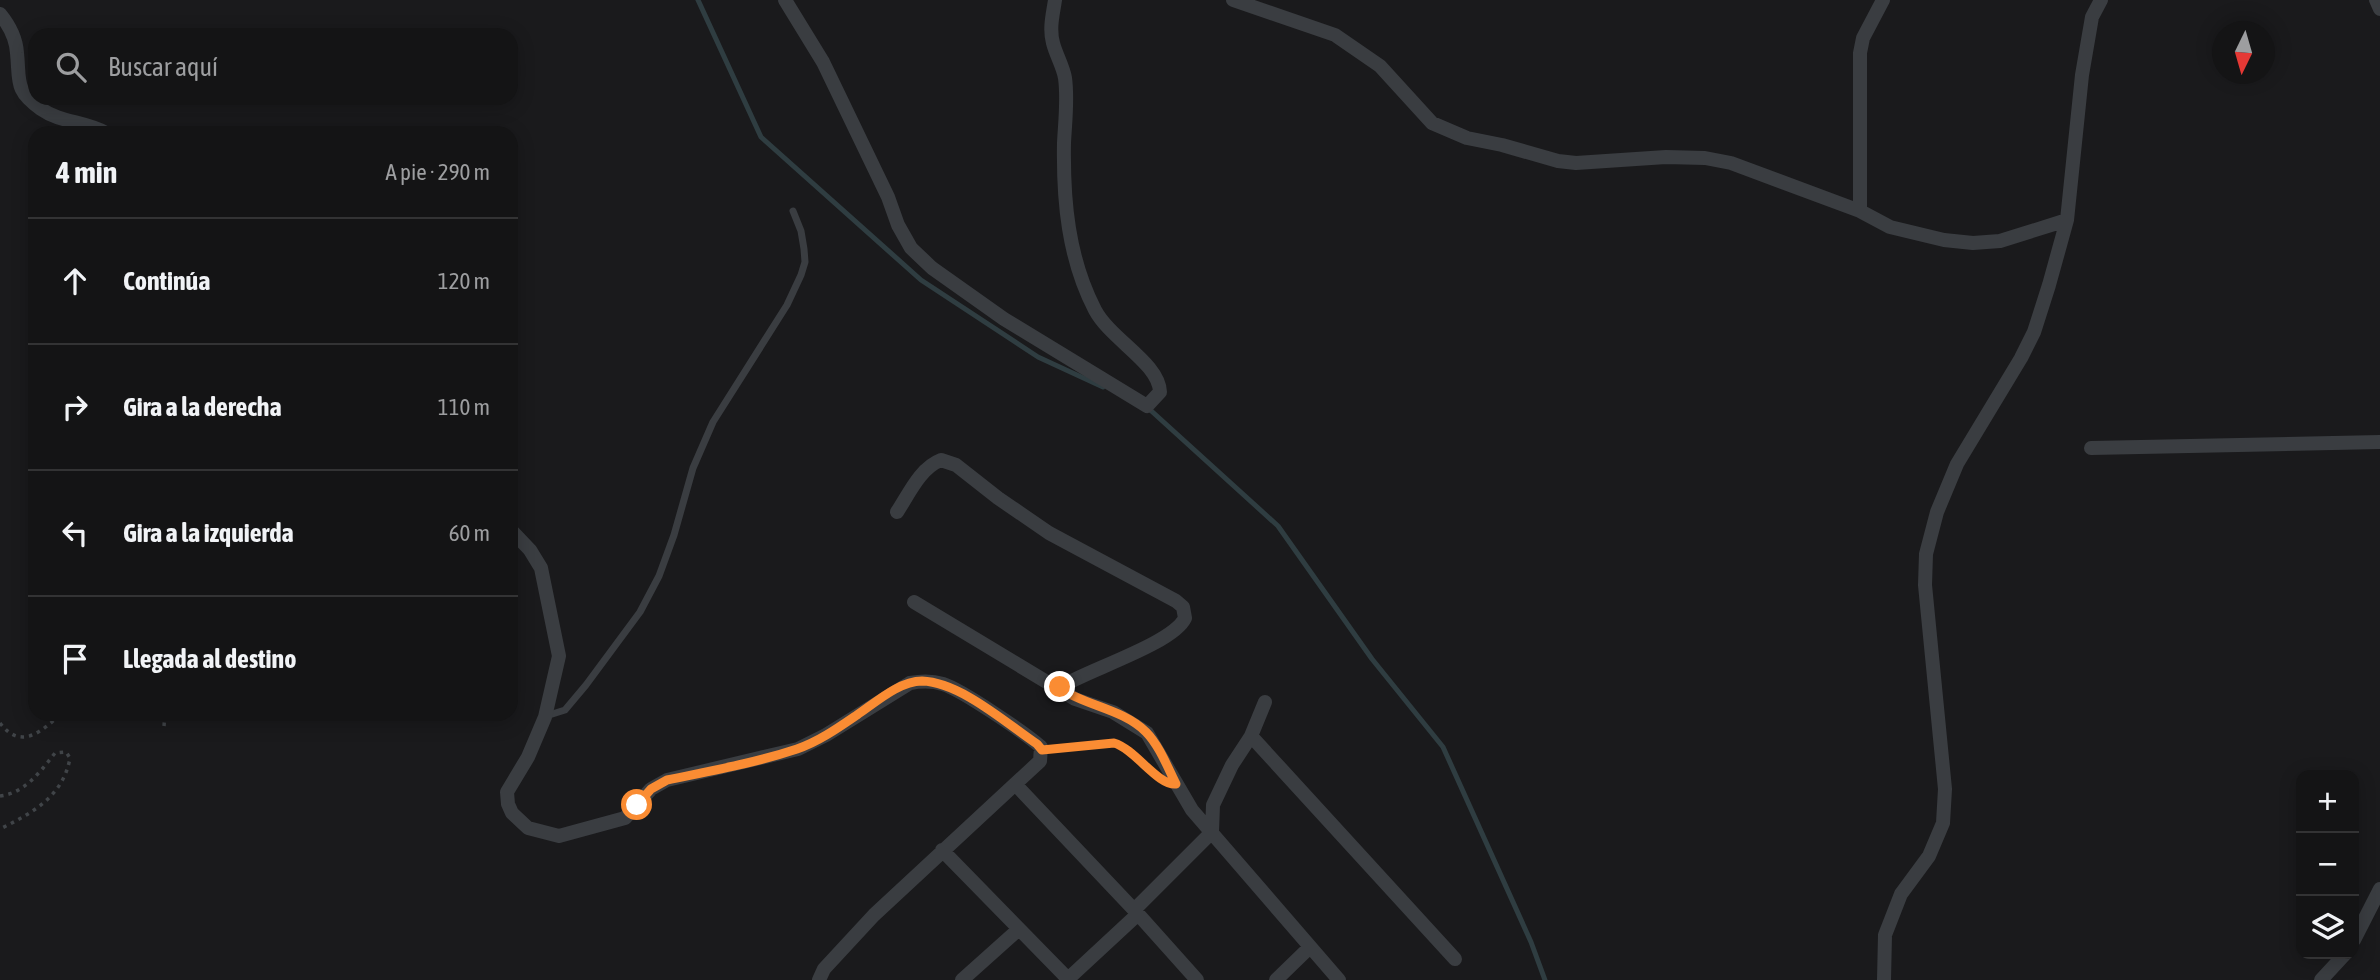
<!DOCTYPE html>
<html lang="es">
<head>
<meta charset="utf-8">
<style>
  :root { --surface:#141415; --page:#212122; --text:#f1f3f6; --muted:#9d9ea0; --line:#333334 }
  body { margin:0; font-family:"Asap Condensed",sans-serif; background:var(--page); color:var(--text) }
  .controls { position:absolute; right:21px; bottom:21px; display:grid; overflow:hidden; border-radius:14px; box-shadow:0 4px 18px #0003 }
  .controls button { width:63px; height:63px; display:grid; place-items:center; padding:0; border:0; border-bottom:2px solid var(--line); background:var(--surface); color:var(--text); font:35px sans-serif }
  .compass { position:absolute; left:2212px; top:21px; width:63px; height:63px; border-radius:50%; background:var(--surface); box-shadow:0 4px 18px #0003; rotate:185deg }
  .stop { position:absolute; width:21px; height:21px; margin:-16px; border:5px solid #fa8c33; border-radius:50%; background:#fff }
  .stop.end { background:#fa8c33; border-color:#fff; box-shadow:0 2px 7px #0008 }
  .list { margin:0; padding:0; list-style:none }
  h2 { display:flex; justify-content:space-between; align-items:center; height:91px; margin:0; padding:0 28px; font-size:30px }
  h2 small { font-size:23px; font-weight:400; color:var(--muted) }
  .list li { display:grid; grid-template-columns:46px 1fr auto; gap:21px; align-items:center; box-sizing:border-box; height:126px; padding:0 28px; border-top:2px solid var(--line) }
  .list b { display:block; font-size:26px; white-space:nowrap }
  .list em { font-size:23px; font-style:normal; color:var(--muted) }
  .icon { flex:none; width:38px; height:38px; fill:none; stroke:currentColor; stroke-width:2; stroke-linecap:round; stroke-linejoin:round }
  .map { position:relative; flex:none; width:2380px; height:980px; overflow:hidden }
  .search { position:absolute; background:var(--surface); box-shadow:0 4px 18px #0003; left:28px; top:28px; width:490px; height:77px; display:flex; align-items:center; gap:18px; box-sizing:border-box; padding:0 24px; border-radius:21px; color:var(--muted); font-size:26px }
  .panel { position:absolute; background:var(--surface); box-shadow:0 4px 18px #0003; left:28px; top:126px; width:490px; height:595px; border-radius:21px }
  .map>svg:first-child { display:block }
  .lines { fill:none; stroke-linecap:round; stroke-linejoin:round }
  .stream { stroke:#2f3d41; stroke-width:5 }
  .path { stroke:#404448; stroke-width:3.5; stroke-dasharray:3.5 5; stroke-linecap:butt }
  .service { stroke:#3a3d41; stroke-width:7 }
  .minor { stroke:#3a3d41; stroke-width:14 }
  .route { stroke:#fa8c33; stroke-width:9 }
</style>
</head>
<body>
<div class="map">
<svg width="2380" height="980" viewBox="0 0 2380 980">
  <rect width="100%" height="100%" fill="#1a1a1c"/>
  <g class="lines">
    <path class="stream" d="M698,0L761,137L921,280L1038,357L1103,387
      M1147,407L1278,526L1372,659L1443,747L1531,942L1545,980"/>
    <path class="path" d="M0,723C21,751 42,731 61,714
      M164,726L165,714
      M1057,750L1114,743L1123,746L1146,765
      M0,796C25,793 40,772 55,753L66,752L70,758C63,797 32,813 0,829"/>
    <path class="service" d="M546,716L565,710L586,685L640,612L659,576L674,535L693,468L713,422L787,305L801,275L805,262L804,249L801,231L793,211"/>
    <path class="minor" d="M785,0L823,62L888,197L898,225L911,248L932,268L1004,319L1147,406L1160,392C1159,363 1111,340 1095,310C1068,258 1063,200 1064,143C1065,122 1068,99 1065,78C1063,66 1056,55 1053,43C1049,28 1053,14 1055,0
      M1233,0L1335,35L1380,66L1432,123L1467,138L1502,145L1558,161L1576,163L1666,157L1705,158L1731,163L1860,211L1890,227L1944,240L1973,243L2000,241L2067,220
      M2376,0L2380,9
      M0,14C9,25 16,38 17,53C20,81 14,90 41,109C61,123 85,121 106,133
      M1860,211V53L1863,38L1883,0
      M2091,448L2380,442
      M897,512C909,494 920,468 941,460L956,465L998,498L1049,533L1176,601L1183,607L1185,618C1173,644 1084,671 1059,688
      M511,530L530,550L541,568L559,656L545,717L528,757L507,792L508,804L512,813L528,828L559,836L625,818L651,789L667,780L798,749L826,735L910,683C921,681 933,681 943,684C962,690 1025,733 1041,747L1040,761L874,915L824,969L819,980
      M914,602L1075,699L1113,712L1147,733L1192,810L1339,980
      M1251,736L1455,959
      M1015,784L1138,914L1197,980
      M942,850L1069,980
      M1134,910L1212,832L1213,805L1232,765L1251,736L1265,702
      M2354,940L2380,889
      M1068,979L1138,914
      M962,980L1019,929
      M1276,980L1310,947
      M1884,980L1885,935L1901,894L1929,856L1943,823L1945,789L1925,585L1926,554L1937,512L1957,464L2021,358L2034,332L2049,285L2067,220L2082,75L2092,17L2101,0
      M2321,980L2345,954"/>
  </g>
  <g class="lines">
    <path class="route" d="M637,805L651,789L667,780C710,771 755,763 797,749C818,742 838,728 857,715C875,703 899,681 922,681C960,682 1006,723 1037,744L1042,750L1114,743C1135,749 1158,786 1176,784C1168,768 1159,745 1146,732C1123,709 1086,706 1059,688L1060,687"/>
  </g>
</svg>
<div class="controls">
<button>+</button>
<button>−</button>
<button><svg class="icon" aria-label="layers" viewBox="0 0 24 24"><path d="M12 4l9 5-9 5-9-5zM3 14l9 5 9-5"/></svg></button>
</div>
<svg class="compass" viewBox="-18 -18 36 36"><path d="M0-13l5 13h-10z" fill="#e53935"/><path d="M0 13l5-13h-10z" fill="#9d9ea0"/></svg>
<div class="stop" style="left:637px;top:805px"></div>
<div class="stop end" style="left:1060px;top:687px"></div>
<div class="search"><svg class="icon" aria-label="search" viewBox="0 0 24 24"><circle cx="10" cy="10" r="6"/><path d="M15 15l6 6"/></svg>Buscar aquí</div>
<section class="panel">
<h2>4 min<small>A pie · 290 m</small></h2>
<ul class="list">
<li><svg class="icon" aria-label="ahead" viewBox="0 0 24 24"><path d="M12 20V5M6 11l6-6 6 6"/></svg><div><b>Continúa</b></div><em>120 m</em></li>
<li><svg class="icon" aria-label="right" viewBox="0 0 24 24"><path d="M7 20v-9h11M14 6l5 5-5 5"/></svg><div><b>Gira a la derecha</b></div><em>110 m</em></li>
<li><svg class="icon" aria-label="left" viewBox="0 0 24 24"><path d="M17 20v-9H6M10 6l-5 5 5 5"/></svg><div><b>Gira a la izquierda</b></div><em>60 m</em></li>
<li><svg class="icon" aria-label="arrive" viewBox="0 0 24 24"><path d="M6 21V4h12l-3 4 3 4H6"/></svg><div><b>Llegada al destino</b></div></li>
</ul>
</section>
</div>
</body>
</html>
